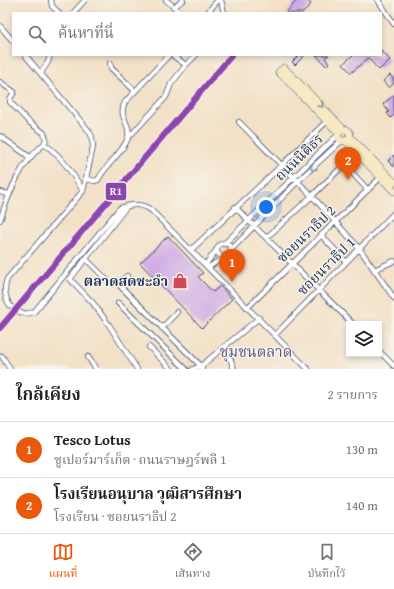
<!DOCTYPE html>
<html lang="th">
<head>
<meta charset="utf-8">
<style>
  :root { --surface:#fff; --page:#f2f2f2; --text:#202124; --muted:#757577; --line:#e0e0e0; --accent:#ea580c }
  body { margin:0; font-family:"Gentium Book Plus","Noto Serif Thai",serif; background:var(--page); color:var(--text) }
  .controls { position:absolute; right:12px; bottom:12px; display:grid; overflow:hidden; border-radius:0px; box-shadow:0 2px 6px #0003 }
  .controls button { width:36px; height:36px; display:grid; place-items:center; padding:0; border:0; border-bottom:1px solid var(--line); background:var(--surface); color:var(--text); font:20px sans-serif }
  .you { position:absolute; left:266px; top:207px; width:14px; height:14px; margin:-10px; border:3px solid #fff; border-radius:50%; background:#1a73e8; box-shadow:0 0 0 6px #1a73e833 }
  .badge { display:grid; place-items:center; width:26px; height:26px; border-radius:50%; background:var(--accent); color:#fff; font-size:13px; font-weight:700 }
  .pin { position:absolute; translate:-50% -33px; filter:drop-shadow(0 1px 2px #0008) }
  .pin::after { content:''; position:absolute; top:21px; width:14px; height:12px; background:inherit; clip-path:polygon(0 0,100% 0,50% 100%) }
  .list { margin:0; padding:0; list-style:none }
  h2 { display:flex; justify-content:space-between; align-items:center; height:52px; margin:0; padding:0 16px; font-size:17px }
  h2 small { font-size:13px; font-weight:400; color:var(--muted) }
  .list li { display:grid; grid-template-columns:26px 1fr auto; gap:12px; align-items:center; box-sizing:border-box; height:56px; padding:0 16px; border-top:1px solid var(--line) }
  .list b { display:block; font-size:15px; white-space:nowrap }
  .list p { margin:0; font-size:13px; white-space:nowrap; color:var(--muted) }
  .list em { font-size:13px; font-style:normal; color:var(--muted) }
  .icon { flex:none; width:22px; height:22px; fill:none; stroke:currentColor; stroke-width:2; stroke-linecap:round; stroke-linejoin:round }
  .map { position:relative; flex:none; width:394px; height:369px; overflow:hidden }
  .search { position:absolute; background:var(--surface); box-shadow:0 2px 6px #0003; left:12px; right:12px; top:12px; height:44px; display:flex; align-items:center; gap:10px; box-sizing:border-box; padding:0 14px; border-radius:0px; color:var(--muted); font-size:15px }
  .sheet { height:164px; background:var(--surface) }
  nav { display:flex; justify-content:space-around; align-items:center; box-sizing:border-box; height:56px; border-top:1px solid var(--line); background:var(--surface); font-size:11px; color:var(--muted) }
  nav a { display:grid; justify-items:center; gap:2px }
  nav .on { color:var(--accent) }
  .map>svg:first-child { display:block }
  .building { fill:#d0aae4 }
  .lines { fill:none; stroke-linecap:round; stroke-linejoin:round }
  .street-casing { stroke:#3b4a6e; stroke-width:6 }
  .secondary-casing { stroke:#3b4a6e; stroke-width:8 }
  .street { stroke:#fff; stroke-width:4.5 }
  .secondary { stroke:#f6e9c3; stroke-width:7 }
  .rail-1-casing { stroke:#f7f3e8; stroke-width:9 }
  .rail-1 { stroke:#8e44ad; stroke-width:6 }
  .oneway { stroke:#888c90 }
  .oneway2 { stroke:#8d97ae }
  .labels { text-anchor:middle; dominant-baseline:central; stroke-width:3; stroke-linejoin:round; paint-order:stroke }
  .street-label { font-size:14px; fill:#1b2f5e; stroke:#f7f3e8 }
  .poi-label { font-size:14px; font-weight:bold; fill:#1b2f5e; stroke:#f7f3e8; text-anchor:end }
  .neighbourhood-label { font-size:15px; fill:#5a5a8d; stroke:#f7f3e8 }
  .line-badge { stroke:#f7f3e8; stroke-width:1.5 }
  .badge-label { font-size:11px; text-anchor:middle; font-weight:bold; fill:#fff }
</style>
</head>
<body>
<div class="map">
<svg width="394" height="369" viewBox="0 0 394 369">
  <rect width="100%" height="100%" fill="#f7f3e8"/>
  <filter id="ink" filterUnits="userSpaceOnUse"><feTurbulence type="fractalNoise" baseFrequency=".025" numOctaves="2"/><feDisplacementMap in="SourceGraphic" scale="8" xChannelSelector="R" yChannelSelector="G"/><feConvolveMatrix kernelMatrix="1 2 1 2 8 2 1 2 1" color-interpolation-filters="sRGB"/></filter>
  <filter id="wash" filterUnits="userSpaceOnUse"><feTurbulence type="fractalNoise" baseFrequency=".012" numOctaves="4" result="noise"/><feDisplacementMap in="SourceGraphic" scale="16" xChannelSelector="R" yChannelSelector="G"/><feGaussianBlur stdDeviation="0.9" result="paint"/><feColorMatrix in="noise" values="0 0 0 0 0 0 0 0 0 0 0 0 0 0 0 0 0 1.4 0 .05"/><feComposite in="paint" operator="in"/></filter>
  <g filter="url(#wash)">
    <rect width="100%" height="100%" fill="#f3e1c7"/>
    <g id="blocks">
      <path class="building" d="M297,0H307L311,4L303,13H286Z
        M381,50L390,60L379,70L368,58L351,73L343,64L353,55H381Z
        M299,55H305L295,65L292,62Z
        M316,55H329L325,58L329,63L326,66Z
        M390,75L394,80V83L389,88L383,81Z
        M394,95V115L391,118L387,113L389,112L383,104Z
        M394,155V167L388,161Z
        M168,236L203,273L198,277L213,292L220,286L232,299L202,328L140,263Z"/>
    </g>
  </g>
  <g filter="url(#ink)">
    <use href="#blocks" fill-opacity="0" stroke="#3b4a6e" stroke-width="1"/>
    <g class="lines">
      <g class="street-casing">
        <path id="street" d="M51,0L52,6L59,13
          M166,0L181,13
          M221,0L224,13
          M378,0L394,24
          M174,7L183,0
          M73,13L85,0
          M207,13L218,0
          M0,26L13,41
          M25,55L89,131L92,137L93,147L83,191L7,279C0,298 13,319 34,312L120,208C131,204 141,203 151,210L308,369
          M110,63L111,68L135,91
          M186,65L196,55
          M41,73L48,62L50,55
          M0,82L14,92L10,99V102L29,122L44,133L46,139L44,144
          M239,122L312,196L359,248L394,298
          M0,136L31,158
          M129,137L166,97L171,84L186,65L172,55
          M344,164L368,190
          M85,178L94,181L98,180C104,167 126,149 128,137C132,124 117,118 125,102L169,55
          M0,192L8,194
          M127,206L70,279L93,303L109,325L137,369
          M235,207L353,324
          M0,220C9,193 20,163 44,144C61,155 73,174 83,191
          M321,235L346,262
          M266,238L312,196L357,152
          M217 250a7 7 0 1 1 14 0a7 7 0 1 1-14 0Z
          M224,244L337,136
          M191,250L282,165L327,121
          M231,250L298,181L341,141
          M86,259L109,282L113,284L122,280L127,276
          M206,264L217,249
          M209,267L224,257
          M374,270L394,261
          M117,283L201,366L202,369
          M118,303L186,369
          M248,307L381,177
          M162,328L177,312
          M275,335L394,213
          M149,347L171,369
          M226,347L234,369
          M379,351L394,366
          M2,356L10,369
          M88,357L96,369
          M193,369L201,366L259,318"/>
      </g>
      <g class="secondary-casing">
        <path id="secondary" d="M338 135a6 6 0 1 1 12 0a6 6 0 1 1-12 0Z
          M338,132L279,72L284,68L343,129
          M350,137L394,182
          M346,141L394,191"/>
      </g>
      <use href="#street" class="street"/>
      <use href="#secondary" class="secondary"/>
      <g class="rail-1-casing">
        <path id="rail-1" d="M0,328L232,55"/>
      </g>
      <use href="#rail-1" class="rail-1"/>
    </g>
    <defs><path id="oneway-chevron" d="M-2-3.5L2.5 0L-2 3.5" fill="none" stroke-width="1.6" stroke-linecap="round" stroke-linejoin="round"/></defs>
    <use class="oneway" href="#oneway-chevron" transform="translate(321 105) rotate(46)"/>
    <use class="oneway2" href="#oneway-chevron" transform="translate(313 168) rotate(136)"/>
  </g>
  <defs>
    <g id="shop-bare" transform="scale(1.2)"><path d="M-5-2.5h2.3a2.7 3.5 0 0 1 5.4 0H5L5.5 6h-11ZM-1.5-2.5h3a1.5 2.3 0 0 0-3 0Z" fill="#d1495b" stroke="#f7f3e8" stroke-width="2.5" paint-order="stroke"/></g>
  </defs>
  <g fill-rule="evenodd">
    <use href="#shop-bare" x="180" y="281"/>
  </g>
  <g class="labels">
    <g class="street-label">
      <text transform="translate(299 157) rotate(-44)">ถนนนิติธร</text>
      <text transform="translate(306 234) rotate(-44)">ซอยนราธิป 2</text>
      <text transform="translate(326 266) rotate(-45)">ซอยนราธิป 1</text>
    </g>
    <g class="poi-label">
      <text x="168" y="281">ตลาดสดชะอำ</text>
    </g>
    <g class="neighbourhood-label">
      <text x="256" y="351">ชุมชนตลาด</text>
    </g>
  </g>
  <rect class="line-badge" x="105" y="182" width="22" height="19" rx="4" fill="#8e44ad"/>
  <g class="badge-label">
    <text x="116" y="195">R1</text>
  </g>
</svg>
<div class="controls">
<button><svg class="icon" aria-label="layers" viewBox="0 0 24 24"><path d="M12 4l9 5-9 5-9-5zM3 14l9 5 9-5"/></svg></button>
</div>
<div class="you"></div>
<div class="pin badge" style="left:232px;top:282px">1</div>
<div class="pin badge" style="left:348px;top:180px">2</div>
<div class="search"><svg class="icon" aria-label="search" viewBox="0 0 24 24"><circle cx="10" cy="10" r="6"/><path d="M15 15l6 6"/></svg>ค้นหาที่นี่</div>
</div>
<section class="sheet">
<h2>ใกล้เคียง<small>2 รายการ</small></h2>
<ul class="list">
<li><span class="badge">1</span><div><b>Tesco Lotus</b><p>ซูเปอร์มาร์เก็ต · ถนนราษฎร์พลี 1</p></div><em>130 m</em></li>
<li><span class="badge">2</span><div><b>โรงเรียนอนุบาล วุฒิสารศึกษา</b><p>โรงเรียน · ซอยนราธิป 2</p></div><em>140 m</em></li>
</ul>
</section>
<nav>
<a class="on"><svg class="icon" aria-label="map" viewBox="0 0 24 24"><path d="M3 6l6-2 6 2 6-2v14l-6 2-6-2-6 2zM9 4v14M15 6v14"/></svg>แผนที่</a>
<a><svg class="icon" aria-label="directions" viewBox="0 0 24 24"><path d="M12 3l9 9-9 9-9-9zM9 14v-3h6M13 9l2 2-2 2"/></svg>เส้นทาง</a>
<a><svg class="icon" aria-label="saved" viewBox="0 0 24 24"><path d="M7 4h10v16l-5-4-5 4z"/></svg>บันทึกไว้</a>
</nav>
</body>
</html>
